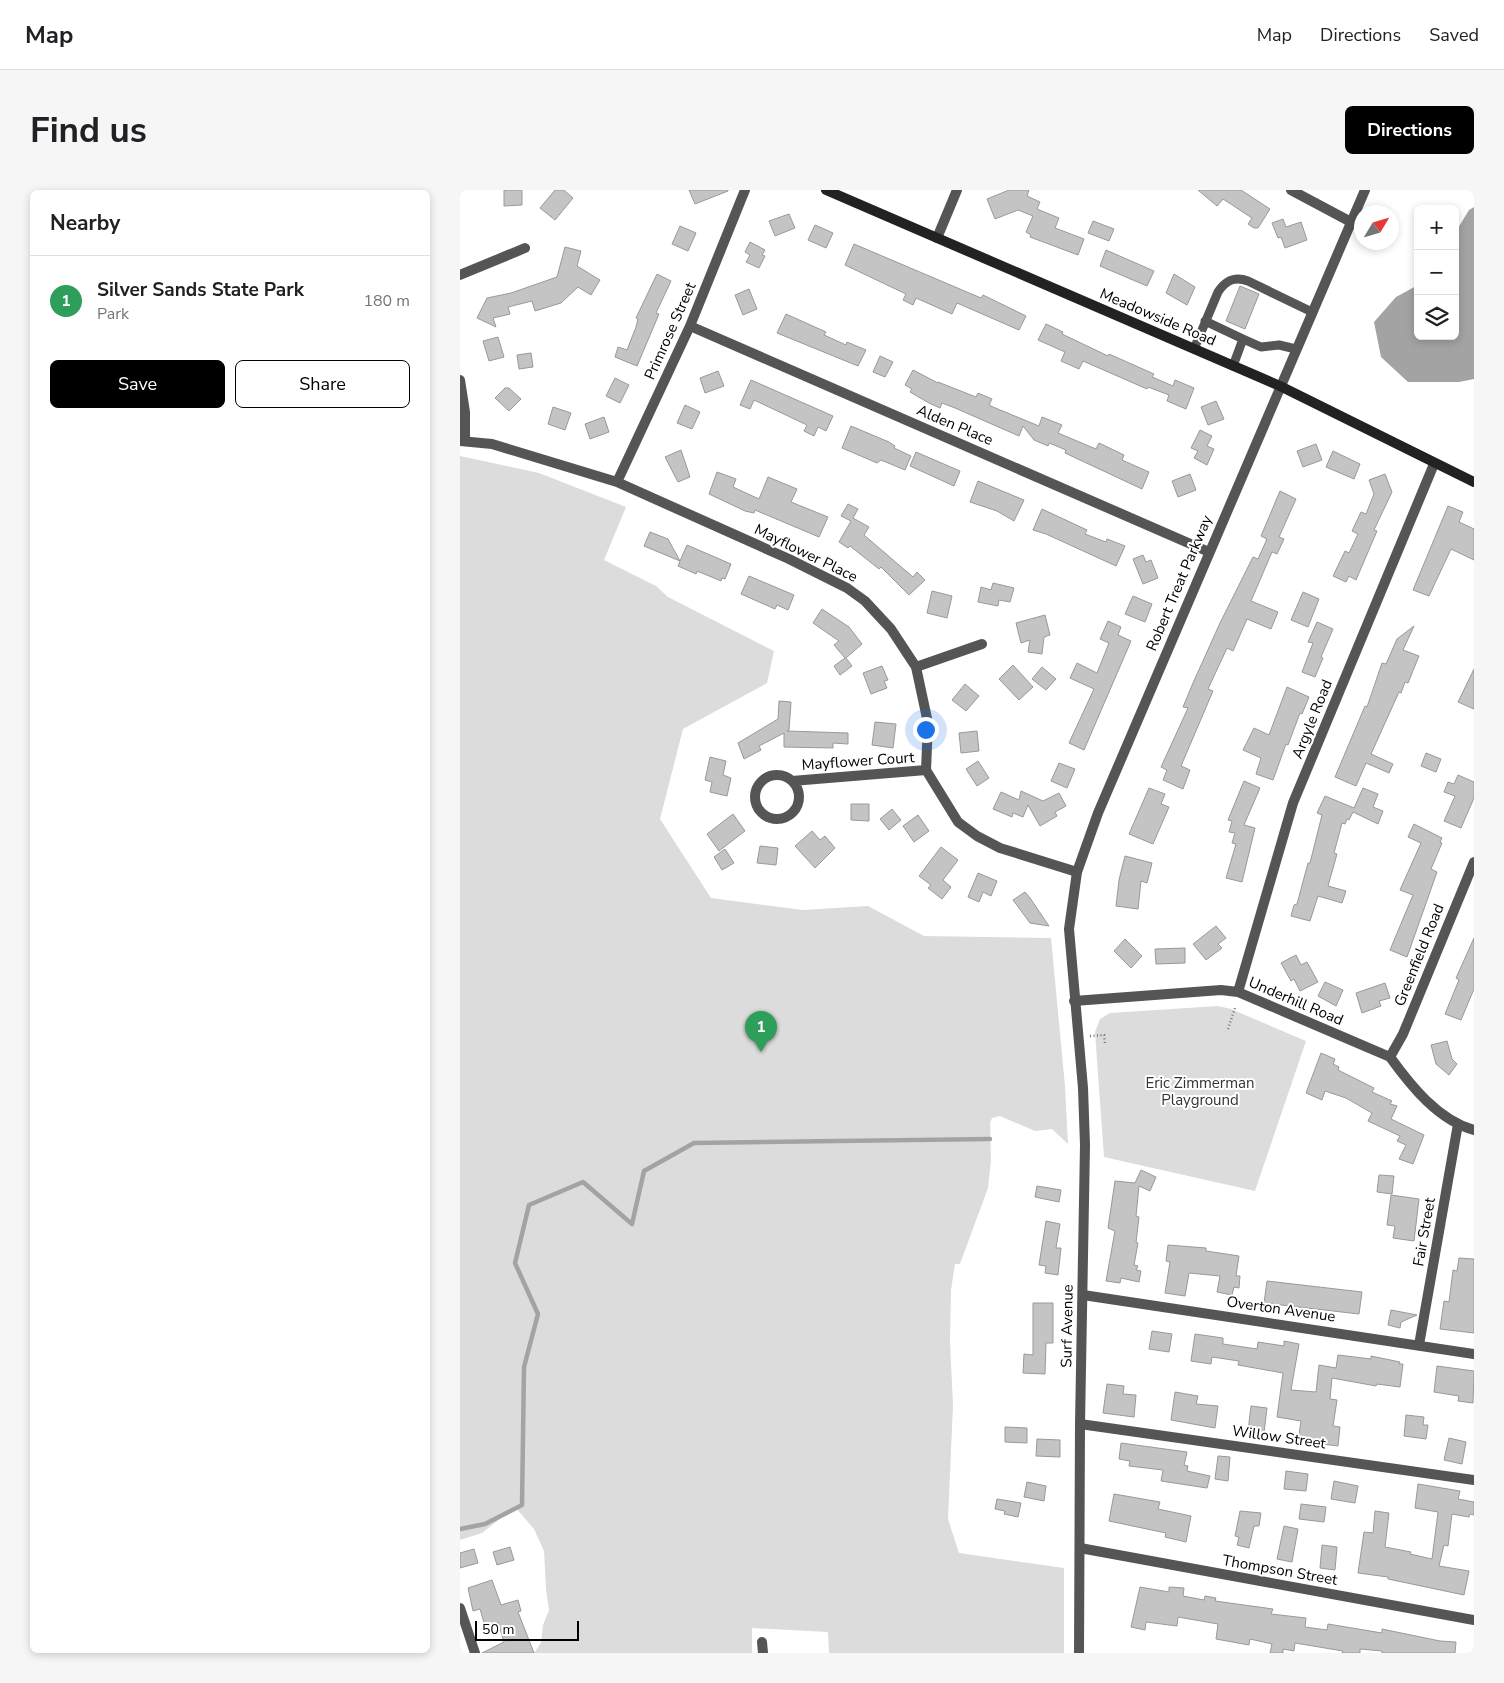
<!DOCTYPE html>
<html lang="en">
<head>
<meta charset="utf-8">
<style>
  :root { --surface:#fff; --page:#f6f6f6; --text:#202124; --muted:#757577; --line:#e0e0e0; --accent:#000 }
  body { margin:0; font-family:"Nunito Sans",sans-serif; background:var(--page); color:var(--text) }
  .controls { position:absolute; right:15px; top:15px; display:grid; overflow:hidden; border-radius:8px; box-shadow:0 2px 8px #0003 }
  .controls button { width:45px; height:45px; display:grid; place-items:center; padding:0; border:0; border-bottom:1px solid var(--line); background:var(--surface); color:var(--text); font:25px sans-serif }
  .compass { position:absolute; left:894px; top:15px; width:45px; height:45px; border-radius:50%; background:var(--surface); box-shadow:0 2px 8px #0003; rotate:52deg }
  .scale { position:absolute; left:15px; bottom:12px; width:104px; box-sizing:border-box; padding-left:5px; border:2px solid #000; border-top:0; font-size:14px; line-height:18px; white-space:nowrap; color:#000; -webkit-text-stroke:4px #fff; paint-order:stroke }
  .you { position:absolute; left:465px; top:539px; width:18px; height:18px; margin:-12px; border:4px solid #fff; border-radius:50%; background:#1a73e8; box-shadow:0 0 0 8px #1a73e833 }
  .badge { display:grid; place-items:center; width:32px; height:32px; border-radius:50%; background:var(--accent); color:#fff; font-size:16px; font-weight:700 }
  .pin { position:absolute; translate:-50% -41px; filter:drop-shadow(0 1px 2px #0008) }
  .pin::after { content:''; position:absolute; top:26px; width:18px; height:15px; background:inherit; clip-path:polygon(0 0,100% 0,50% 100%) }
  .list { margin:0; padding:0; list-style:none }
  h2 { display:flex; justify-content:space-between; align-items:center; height:65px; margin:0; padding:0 20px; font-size:21px }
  h2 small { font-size:16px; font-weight:400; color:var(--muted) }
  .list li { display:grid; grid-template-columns:32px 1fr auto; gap:15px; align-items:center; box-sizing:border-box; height:90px; padding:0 20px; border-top:1px solid var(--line) }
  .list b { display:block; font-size:19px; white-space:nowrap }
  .list p { margin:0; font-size:16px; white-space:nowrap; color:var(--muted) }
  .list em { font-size:16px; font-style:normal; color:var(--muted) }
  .actions { display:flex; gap:10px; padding:15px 20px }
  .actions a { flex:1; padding:11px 0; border:1px solid var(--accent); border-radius:8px; text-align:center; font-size:18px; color:var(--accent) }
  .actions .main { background:var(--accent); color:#fff }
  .icon { flex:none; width:28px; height:28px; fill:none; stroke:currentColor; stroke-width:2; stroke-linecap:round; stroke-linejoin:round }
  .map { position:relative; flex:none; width:1014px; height:1463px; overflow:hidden; border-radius:8px }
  header { display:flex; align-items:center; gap:30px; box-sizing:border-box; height:70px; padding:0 25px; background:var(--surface); border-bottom:1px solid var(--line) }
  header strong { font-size:24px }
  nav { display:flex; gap:28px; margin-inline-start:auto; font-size:18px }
  .intro { display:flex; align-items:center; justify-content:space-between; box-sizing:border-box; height:120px; padding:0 30px }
  h1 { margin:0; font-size:35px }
  .button { padding:12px 22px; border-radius:8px; background:var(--accent); color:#fff; font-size:18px; font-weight:700 }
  main { display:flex; gap:30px; padding:0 30px }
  aside { flex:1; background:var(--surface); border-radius:8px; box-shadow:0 2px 8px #0003 }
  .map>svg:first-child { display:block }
  .green { fill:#dcdcdc }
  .water { fill:#a3a3a3 }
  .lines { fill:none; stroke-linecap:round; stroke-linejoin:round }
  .stream { stroke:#a3a3a3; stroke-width:4.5 }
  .building { fill:#c4c4c4; stroke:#999 }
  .path { stroke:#777; stroke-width:2.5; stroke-dasharray:1 2.5; stroke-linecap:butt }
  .service { stroke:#555; stroke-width:9 }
  .minor { stroke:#555; stroke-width:10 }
  .tertiary { stroke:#555; stroke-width:10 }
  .secondary { stroke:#222; stroke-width:10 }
  .labels { text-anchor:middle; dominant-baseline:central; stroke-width:4; stroke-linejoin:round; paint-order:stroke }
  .street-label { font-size:15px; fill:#000; stroke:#fff }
  .park-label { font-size:15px; fill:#333; stroke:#fff }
</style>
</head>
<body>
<header>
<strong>Map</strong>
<nav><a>Map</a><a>Directions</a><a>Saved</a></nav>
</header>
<div class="intro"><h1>Find us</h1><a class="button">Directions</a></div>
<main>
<aside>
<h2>Nearby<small></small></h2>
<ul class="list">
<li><span class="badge" style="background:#2e9e5b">1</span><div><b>Silver Sands State Park</b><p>Park</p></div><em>180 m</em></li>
</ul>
<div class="actions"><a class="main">Save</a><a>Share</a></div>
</aside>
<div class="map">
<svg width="1014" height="1463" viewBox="0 0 1014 1463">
  <rect width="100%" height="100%" fill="#fff"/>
  <path class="green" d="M0,266L79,283L166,317L144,370L196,396L208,407L314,461L307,493L223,539L200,629L251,708L343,720L408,716L464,746L591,748L605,896L608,954L592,939L575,941L540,926L532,928L530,933L531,970L528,998L500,1074H495L491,1100L490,1153L493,1215L488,1329L499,1363L604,1378V1463H369L368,1442L292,1438V1463H74L81,1453L83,1435L89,1420L86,1399L84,1361L74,1339L55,1317L22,1343L0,1350Z
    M758,816L771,819L846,851L795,1001L644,967L635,842L640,829L650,823Z"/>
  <path class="water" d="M1014,17V189L999,192H948L921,167L914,132L936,107L958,95V146H995V43L1009,20Z"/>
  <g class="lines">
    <path class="stream" d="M0,1339L25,1334L62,1315L64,1177L78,1124L55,1073L69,1015L123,992L172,1034L184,981L234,953L530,949"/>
  </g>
  <path class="building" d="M44,0H62V15L44,16Z
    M95,0H104L113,8L95,30L80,18Z
    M229,0H268V1L235,14Z
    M549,0H569L567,6L580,12L577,19L599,28L595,38L624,49L618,65L570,47L571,45L566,42L573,26L558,20L535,29L527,9Z
    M738,0H781L810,19L798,38H794L788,34L792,28L763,9L757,16Z
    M329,24L335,38L315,46L309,31Z
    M823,29L826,37L841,32L847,50L825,58L821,47L818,48L812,33Z
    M633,31L654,39L649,51L628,43Z
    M355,35L373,43L366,58L348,50Z
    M220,36L236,43L228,61L212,54Z
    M290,52L305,60L302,65L305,66L299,78L286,72L290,65L285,62Z
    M394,54L521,108L523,105L566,126L559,140L497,113L492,124L456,108L453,115L443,110L446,104L385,75Z
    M105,57L121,61L117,76L140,90L131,105L118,97L101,113L75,121L72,111L48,117L50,124L33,128L36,137L17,128L27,108L51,103L97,87Z
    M646,60L694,81L687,96L640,76Z
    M197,84L211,91L196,123L199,124L177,176L155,167L158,157L167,160L176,137L178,129L176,128Z
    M714,84L735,97L727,115L706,103Z
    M780,96L799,104L785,139L766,131Z
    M289,99L297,119L283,125L275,105Z
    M326,124L366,142L364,145L386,155L387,152L406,160L398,176L317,143Z
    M586,134L603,142L602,144L648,166L649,164L694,184L692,187L713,196L715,190L734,198L726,219L707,211L709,205L688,197L687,199L623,171L619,179L601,171L605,162L578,150Z
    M38,147L44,167L29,171L23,151Z
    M71,163L73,177L59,179L57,165Z
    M420,166L433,172L425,187L413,182Z
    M453,180L478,193V192L516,207L518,203L532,209L529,215L533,217L579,236L582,227L602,235L598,243L636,259L639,253L664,265L662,270L689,282L682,299L605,263L606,260L589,253L588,256L574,250L563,236L559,246L495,218L482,213L480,218L469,213L450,202L452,199L445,195Z
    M258,181L264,196L245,203L240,188Z
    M155,188L169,195L160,213L146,206Z
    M291,190L373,226L366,241L358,237L354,246L344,241L347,235L294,210L290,219L280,215Z
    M45,198H49L61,209L49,221L35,208Z
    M756,211L764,229L748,235L741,217Z
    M225,215L240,222L232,239L217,233Z
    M93,217L111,223L105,240L88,234Z
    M144,227L149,242L130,249L125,234Z
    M391,236L429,252L435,256L434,258L451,266L445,280L421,270L417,273L382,258Z
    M740,240L752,246L747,256L754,259L747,275L734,268L738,261L731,258Z
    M856,254L862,270L843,277L837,261Z
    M221,260L230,287L218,292L205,267Z
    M873,261L900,274L894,289L866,277Z
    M456,262L500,281L494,296L450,276Z
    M257,282L276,289L273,297L299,309L308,287L337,299L331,312L368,327L359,347L295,320L294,323L285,321L249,304Z
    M730,284L736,300L718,307L712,291Z
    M925,284L932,302L914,340L917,341L896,390L889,386L886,392L873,386L885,361L889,363L898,344L892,341L901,322L906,324L914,304L909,290Z
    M518,291L564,310L554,331L537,321L510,312Z
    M820,301L836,309L819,347L824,349L817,364L812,362L791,411L818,422L811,439L787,429L773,461L767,458L748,499L753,501L721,576L730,580L723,599L703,590L707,580L701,577L728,518L723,517L733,493L760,433L793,367L798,369L807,349L801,346Z
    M388,314L398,319L393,328L409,337L404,345L453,387L457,382L465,390L449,405L421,377L419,379L390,356L388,358L379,352L391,331L381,326Z
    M988,316L1003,322L999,332L1014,339V370L991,359L969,406L953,400Z
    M582,319L627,340L625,344L646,352L647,349L665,356L656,376L586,344L573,340Z
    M190,342L208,349L220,371L227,355L271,374L265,389L262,388L261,391L237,381L236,384L218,376L220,371L184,356Z
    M683,365L686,372L691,370L698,388L683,394L673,369Z
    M289,386L334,405L328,420L317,415L315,419L281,404Z
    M533,393L554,398L550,412L539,410L538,416L518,412L521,397L531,400Z
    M472,401L492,406L487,428L467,423Z
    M843,402L859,409L848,437L831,430Z
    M673,406L692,414L685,432L665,424Z
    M362,419L389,437L402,454L386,468L392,476L380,485L374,476L385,468L374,455L379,451L353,433Z
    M585,425L590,445L584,447L582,464L568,462L570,450L561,453L556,433Z
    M648,431L661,437L658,445L671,451L624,560L609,553L634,499L610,488L617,473L637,483L649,453L640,449Z
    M857,432L873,439L861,467L863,468L855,487L842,482L853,453L848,452Z
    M954,436L943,460L959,466L948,493L945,492L941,503L939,502L911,564L933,574L929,583L906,573L896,596L875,587L905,516L907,517L922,473L926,474L937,449Z
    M553,475L573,497L559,510L539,489Z
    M422,476L428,490L424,491L427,498L411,504L403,483Z
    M582,477L596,489L586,500L572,489Z
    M1014,479V519L998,512Z
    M505,494L519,506L506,521L492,510Z
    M827,497L849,507L842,524L840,523L828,555L826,554L813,590L796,584L801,568L783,560L794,538L809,545Z
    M319,511L331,512L329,540L327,541L388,543V554L373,553V558L324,557V543L299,556L301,560L284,569L278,553L318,529Z
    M415,532L436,534L433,558L412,555Z
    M517,541L519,561L501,563L499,543Z
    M966,563L981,569L976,582L961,576Z
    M250,567L266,571L263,585L271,588L267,606L250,602L252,592L245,590Z
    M518,571L529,588L517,596L506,579Z
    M599,573L615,579L607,598L591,591Z
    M998,585L1014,592V608L1001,638L984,631L995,606L984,602L988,592L994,594Z
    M784,591L800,598L784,635L795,638L782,692L766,688L776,654L772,653L775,643L769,642L772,631L768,630Z
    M689,598L705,604L701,614L709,617L693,654L669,644Z
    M903,598L918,604L913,617L923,621L918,634L893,622L889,630L887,629L885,634L882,633L874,663L877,664L868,696L886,701L882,713L858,706L850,731L831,726L834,715L837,714L848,673H850L862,625L857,623L865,606L894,618Z
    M561,601L583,611L599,603L606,616L595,622L597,626L580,636L568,615L563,627L553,623L552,627L533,619L541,602L559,610Z
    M391,614H409V631L391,630Z
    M432,619L441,630L429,640L420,629Z
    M273,624L285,641L259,661L247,644Z
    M458,625L469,641L454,652L443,636Z
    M954,634L982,648L980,652L982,653L971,679L977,682L947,767L930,760L953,705L940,700L961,653L948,647Z
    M352,641L360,650L365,646L375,658L355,678L335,656Z
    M300,656L318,658L316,675L297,673Z
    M481,657L498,670L483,690L491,697L482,709L468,698L471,695L459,686Z
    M265,659L274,673L262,680L254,667Z
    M665,666L692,673L687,693L681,691L678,719L656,716L659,690Z
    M518,683L537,691L531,706L523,702L519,712L508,707Z
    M565,702L570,708L589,736L570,733L553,710Z
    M756,736L766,748L758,754L762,758L746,770L733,754Z
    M1014,748V799L1001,830L985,824L999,790L996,788Z
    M665,749L682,766L671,778L654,761Z
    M725,758V773L696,774L695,759Z
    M836,765L841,775L847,772L858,792L840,801L834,789L831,791L821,773Z
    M865,792L883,800L876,816L858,806Z
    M925,793L930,808L919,811L921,816L902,823L896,803Z
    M987,851L992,869L997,874L989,885L976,874L971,855Z
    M861,863L875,869L873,874L879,877L878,880L914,898L912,902L932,911L930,914L937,916L931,929L964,945L953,974L939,969L946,955L937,951L940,946L908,931L912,923L886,908L865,901L862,910L846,903Z
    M681,980L696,987L690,1001L679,996L676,1026L679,1027L676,1052L678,1053L674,1075L678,1076L676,1080L681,1081L679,1092L661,1088L660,1093L646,1091L655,1041L648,1038L655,991L675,993Z
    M919,985L934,986L932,1004L917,1002Z
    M577,996L601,1000L599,1012L575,1007Z
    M931,1005L959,1009L954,1051L933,1048L935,1036L927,1035Z
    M586,1031L600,1034L596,1058H601L598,1085L585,1083L586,1076L579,1075Z
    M708,1055L746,1058V1061L779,1066L776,1086H780L779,1098L774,1097L772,1105L757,1102L760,1086L729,1083L725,1106L705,1103L710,1072L706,1071Z
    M999,1068L1014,1069V1143L980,1139L984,1111L989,1112L993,1080L997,1081Z
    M807,1091L902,1102L899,1124L804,1113Z
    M573,1113H593V1153H586L585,1184L563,1183L564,1164L573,1165Z
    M931,1120L957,1125L941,1132L940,1138L928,1135Z
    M692,1141L712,1144L709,1162L689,1159Z
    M735,1144L763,1148V1154L797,1159L798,1152L824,1156V1151L839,1154L831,1200L856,1202L859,1175L876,1178L878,1165L911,1169V1166L940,1172L939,1174H943L940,1197L917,1194L916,1196L872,1188L870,1209L877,1210L873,1236L880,1237L878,1256L838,1251L841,1231L817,1227L823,1183L778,1175L779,1171L752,1167L751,1174L731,1171Z
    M977,1176L1014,1181L1013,1213L998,1211L999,1206L974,1202Z
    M647,1194L664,1196L663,1204L676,1205L674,1227L643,1223Z
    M715,1202L738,1206L736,1214L758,1216L755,1238L711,1230Z
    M791,1216L807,1218L804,1243L788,1241Z
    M946,1225L964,1227L963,1235H968L966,1249L944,1246Z
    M545,1237L567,1238V1253L545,1252Z
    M989,1248L1006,1252L1002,1274L984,1270Z
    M577,1249L600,1250V1267L576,1266Z
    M661,1253L727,1262L724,1275L728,1276L727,1281L750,1286L747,1298L701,1291L703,1280L669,1276L670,1271L659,1269Z
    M758,1266L770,1267L768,1291L755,1289Z
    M826,1281L848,1284L846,1301L824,1299Z
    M874,1291L898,1296L895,1313L871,1309Z
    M567,1292L586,1296L584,1311L564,1307Z
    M958,1294L1000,1301L998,1309L1014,1312V1325L1010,1324L1009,1327L992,1324L988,1356L984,1355L979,1376L1009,1381L1004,1405L928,1389V1387L898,1383L904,1342L913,1343L915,1321L929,1323L925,1357L951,1362L950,1364L972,1369L978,1322L955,1318Z
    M654,1304L700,1312L698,1319L731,1326L726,1352L705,1347L706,1343L649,1331Z
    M537,1309L561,1313L558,1327L544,1324L545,1321L535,1319Z
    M841,1314L866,1317L864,1332L839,1329Z
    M780,1321L801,1323L799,1336H794L789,1358L777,1355L779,1347L775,1346Z
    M824,1336L838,1339L832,1372L817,1369Z
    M862,1355L877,1357L875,1380L860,1378Z
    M50,1357L54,1370L37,1375L33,1362Z
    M14,1359L18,1373L0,1378V1363Z
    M32,1390L41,1415L58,1410L61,1421L58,1422L74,1463H22L44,1452L38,1432L25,1436L20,1419L13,1421L8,1398Z
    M680,1397L709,1402V1397L724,1398L723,1406L744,1410L745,1406L756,1408L755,1411L813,1419L811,1424L846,1428L845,1437L867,1440L868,1434L922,1443V1439L980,1451L996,1452L995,1463H922V1461L900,1459V1463H882L883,1461L835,1453L834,1461L823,1459V1463H810L812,1454L790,1449L789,1455L756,1449L758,1434L718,1427L717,1436L686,1432L685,1440L671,1437Z"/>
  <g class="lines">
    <path class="path" d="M768,839L775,818
      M630,846L644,845L645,853"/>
    <path class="service" d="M745,131L783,149L773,176
      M783,149L801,157L819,155L836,159
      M734,159L758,102C766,90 775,86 788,91L852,122"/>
    <path class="minor" d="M831,0L891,32
      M477,48L497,0
      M0,85L65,58
      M230,136L749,362
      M0,190L5,222V250
      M0,251L32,254L157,292L329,369L387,398L405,411L431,439L456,477L468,533L466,580L498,632L517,646L540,658L617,682
      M157,292L230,136L285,0
      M456,477L522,454
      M295 607a22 22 0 1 1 44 0a22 22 0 1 1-44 0Z
      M332,591L466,580
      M778,802L833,613L974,274
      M614,811L761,800L778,802L930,867C951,896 978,930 1014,940
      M930,867L943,844L1014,672
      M623,1105L1014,1164
      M959,1155L998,934
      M620,1234L1014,1290
      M620,1358L1014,1430
      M0,1418L15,1463
      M302,1452L303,1463"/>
    <path class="tertiary" d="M619,1463L620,1234L625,955L623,898L609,739L617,682L638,623L905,0"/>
    <path class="secondary" d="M366,0L820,196L1014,292"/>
  </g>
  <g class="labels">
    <g class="street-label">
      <text transform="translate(698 127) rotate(23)">Meadowside Road</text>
      <text transform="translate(210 141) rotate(-66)">Primrose Street</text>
      <text transform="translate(495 235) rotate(23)">Alden Place</text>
      <text transform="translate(346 363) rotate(26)">Mayflower Place</text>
      <text transform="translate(719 393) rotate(-67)">Robert Treat Parkway</text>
      <text transform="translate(852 529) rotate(-68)">Argyle Road</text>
      <text transform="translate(398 571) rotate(-4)">Mayflower Court</text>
      <text transform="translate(959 765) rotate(-68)">Greenfield Road</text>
      <text transform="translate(836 811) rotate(23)">Underhill Road</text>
      <text transform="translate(964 1042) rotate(-80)">Fair Street</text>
      <text transform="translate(821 1119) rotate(8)">Overton Avenue</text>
      <text transform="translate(607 1136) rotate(-89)">Surf Avenue</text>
      <text transform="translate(819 1247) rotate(8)">Willow Street</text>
      <text transform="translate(820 1380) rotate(10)">Thompson Street</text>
    </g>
    <g class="park-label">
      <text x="740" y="893">Eric Zimmerman<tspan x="740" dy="17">Playground</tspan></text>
    </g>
  </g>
</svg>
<div class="controls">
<button>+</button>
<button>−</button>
<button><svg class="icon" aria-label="layers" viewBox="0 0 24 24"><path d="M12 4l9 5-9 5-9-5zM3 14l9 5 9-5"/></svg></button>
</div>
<svg class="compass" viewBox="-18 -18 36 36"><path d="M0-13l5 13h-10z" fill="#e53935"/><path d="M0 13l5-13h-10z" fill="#757577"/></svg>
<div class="scale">50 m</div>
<div class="you"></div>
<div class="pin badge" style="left:301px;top:862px;background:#2e9e5b">1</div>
</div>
</main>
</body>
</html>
